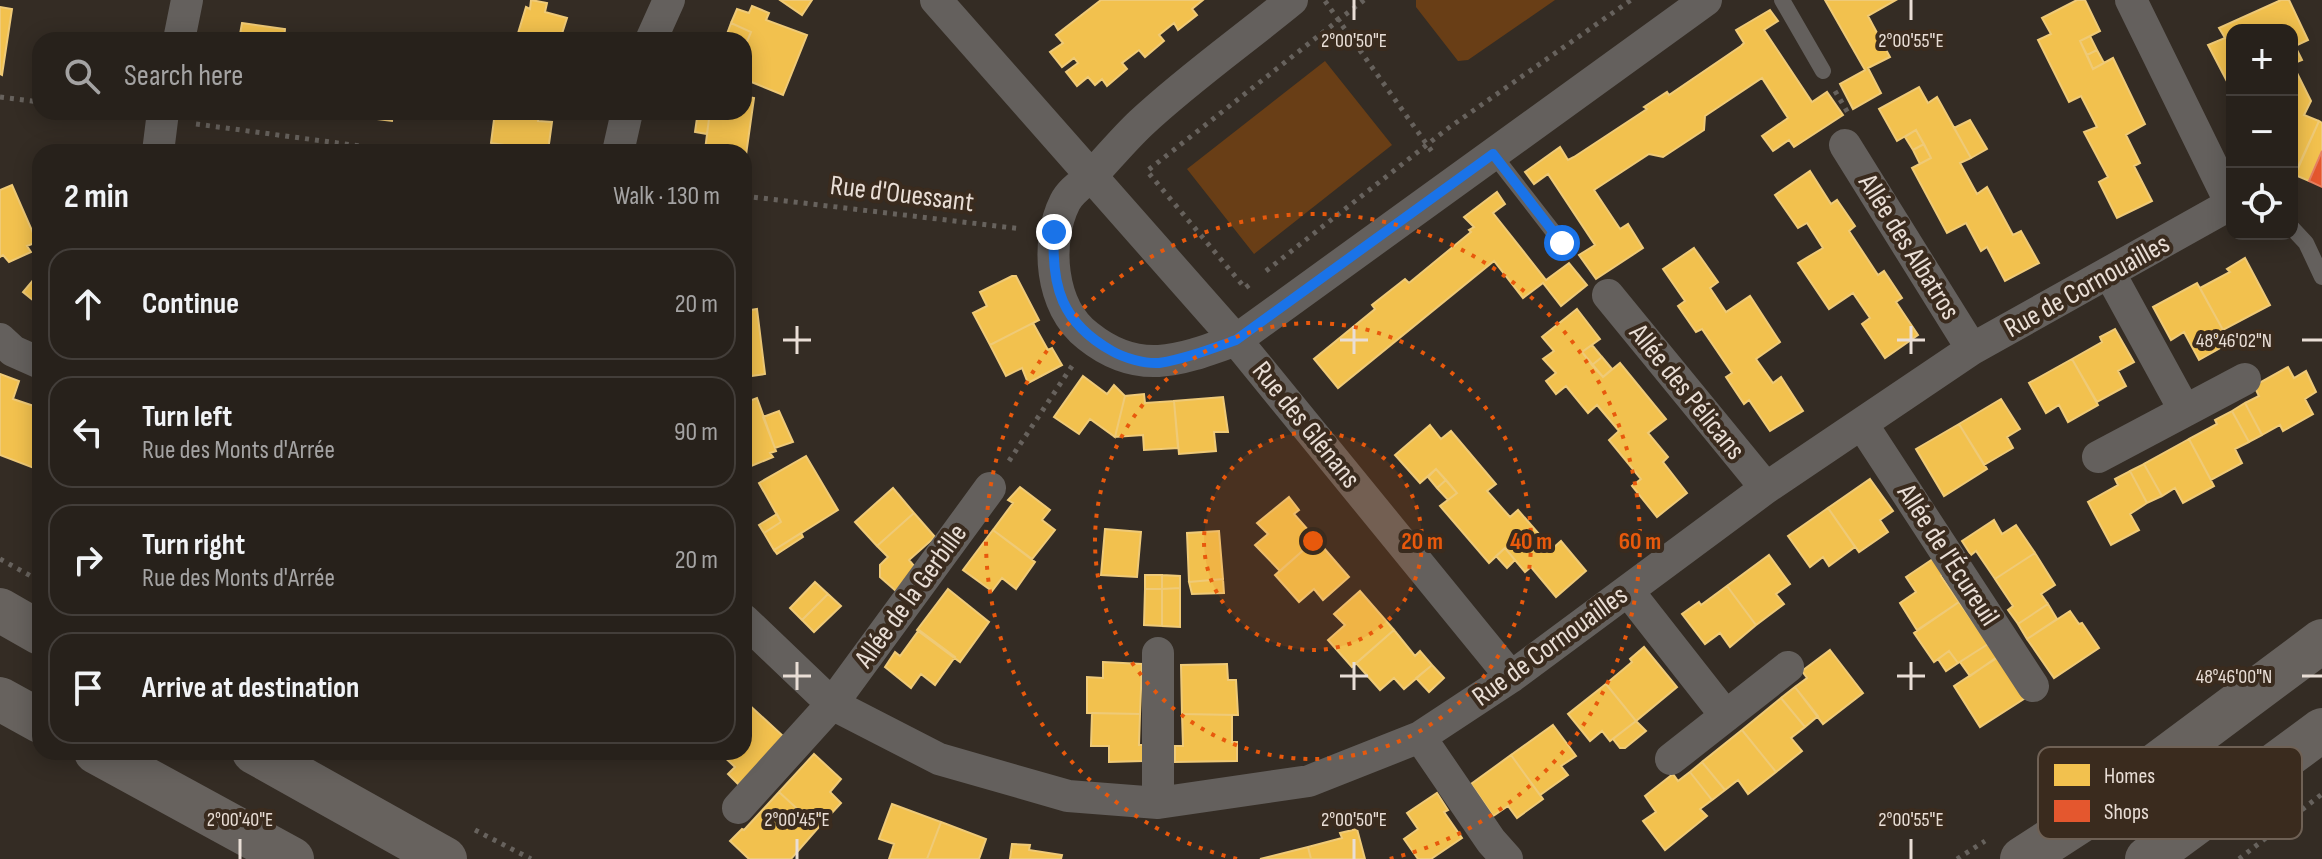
<!DOCTYPE html>
<html lang="en">
<head>
<meta charset="utf-8">
<style>
  :root { --surface:#27211b; --page:#2f2924; --text:#f1f3f6; --muted:#a4a3a3; --line:#433e3a }
  body { margin:0; font-family:"Sofia Sans Condensed",sans-serif; background:var(--page); color:var(--text) }
  .controls { position:absolute; right:24px; top:24px; display:grid; overflow:hidden; border-radius:16px; box-shadow:0 4px 20px #0003 }
  .controls button { width:72px; height:72px; display:grid; place-items:center; padding:0; border:0; border-bottom:2px solid var(--line); background:var(--surface); color:var(--text); font:40px sans-serif }
  .stop { position:absolute; width:24px; height:24px; margin:-18px; border:6px solid #1a73e8; border-radius:50%; background:#fff }
  .stop.end { background:#1a73e8; border-color:#fff; box-shadow:0 2px 8px #0008 }
  .list { margin:0; padding:0; list-style:none }
  h2 { display:flex; justify-content:space-between; align-items:center; height:104px; margin:0; padding:0 32px; font-size:34px }
  h2 small { font-size:26px; font-weight:400; color:var(--muted) }
  .list li { display:grid; grid-template-columns:52px 1fr auto; gap:24px; align-items:center; box-sizing:border-box; height:112px; margin:0 16px 16px; padding:0 16px; border:2px solid var(--line); border-radius:24px }
  .list b { display:block; font-size:30px; white-space:nowrap }
  .list p { margin:0; font-size:26px; white-space:nowrap; color:var(--muted) }
  .list em { font-size:26px; font-style:normal; color:var(--muted) }
  .icon { flex:none; width:44px; height:44px; fill:none; stroke:currentColor; stroke-width:2; stroke-linecap:round; stroke-linejoin:round }
  .map { position:relative; flex:none; width:2322px; height:859px; overflow:hidden }
  .search { position:absolute; background:var(--surface); box-shadow:0 4px 20px #0003; left:32px; top:32px; width:720px; height:88px; display:flex; align-items:center; gap:20px; box-sizing:border-box; padding:0 28px; border-radius:24px; color:var(--muted); font-size:30px }
  .panel { position:absolute; background:var(--surface); box-shadow:0 4px 20px #0003; left:32px; top:144px; width:720px; height:616px; border-radius:24px }
  .map>svg:first-child { display:block }
  .green { fill:#693e16 }
  .homes { fill:#f2c14e; stroke:#efca77; stroke-width:2 }
  .shops { fill:#e4572e; stroke:#e68060; stroke-width:2 }
  .lines { fill:none; stroke-linecap:round; stroke-linejoin:round }
  .path { stroke:#67625d; stroke-width:5; stroke-dasharray:4 6; stroke-linecap:butt }
  .service { stroke:#64605d; stroke-width:16 }
  .minor { stroke:#64605d; stroke-width:32 }
  .secondary { stroke:#67625e; stroke-width:44 }
  .route { stroke:#1a73e8; stroke-width:10 }
  .ticks { fill:none; stroke:#e9ded6; stroke-width:3 }
  .ring { fill:none; stroke:#e8590c; stroke-width:4; stroke-dasharray:4 8 }
  .labels { text-anchor:middle; dominant-baseline:central; stroke-width:8; stroke-linejoin:round; paint-order:stroke }
  .street-label { font-size:28px; fill:#e9ded6; stroke:#3a2b1e }
  .key { fill:#3a2b1e; stroke:#6f6155; stroke-width:2 }
  .key-label { font-size:22px; fill:#e9ded6 }
  .ticks-label { font-size:20px; text-anchor:middle; fill:#e9ded6; stroke:#3a2b1e; stroke-width:8; stroke-linejoin:round; paint-order:stroke }
  .centre { fill:#e8590c; stroke:#3a2b1e; stroke-width:4 }
  .ring-label { font-size:24px; text-anchor:middle; font-weight:bold; fill:#e8590c; stroke:#3a2b1e; stroke-width:8; stroke-linejoin:round; paint-order:stroke }
</style>
</head>
<body>
<div class="map">
<svg width="2322" height="859" viewBox="0 0 2322 859">
  <rect width="100%" height="100%" fill="#342c24"/>
  <path class="green" d="M1416,0H1555L1468,60L1458,61L1416,7Z
    M1325,61L1392,145L1254,254L1187,169Z"/>
  <path class="homes" d="M531,0L547,3L545,12L567,18L560,40H516L526,7L530,9Z
    M780,0H812L802,15Z
    M1101,0H1203L1192,9L1197,15L1178,30L1174,23L1159,35L1164,41L1145,57L1139,50L1122,63L1127,69L1107,86L1102,79L1095,85L1088,77L1077,86L1066,72L1078,63L1074,58L1062,67L1050,52L1063,43L1056,35Z
    M1825,0H1896L1868,16L1890,57L1868,68L1881,93L1853,109L1840,84L1865,70Z
    M2077,0H2085L2100,31L2080,41L2093,69L2113,58L2145,124L2126,135L2140,163L2134,166L2152,201L2117,218L2099,182L2108,177L2084,132L2097,127L2081,96L2069,102L2038,40L2051,34L2042,18Z
    M2281,0H2289L2308,40L2295,46L2302,60L2292,64V30H2232V91L2208,45L2225,38L2219,28Z
    M752,6L769,13L766,20L807,35L783,95L744,79V49L751,32L731,23L737,9L749,13Z
    M0,7L12,9L2,75L0,74Z
    M1770,10L1778,21L1764,30L1812,102L1827,92L1843,115L1794,147L1789,140L1773,151L1762,136L1788,118L1762,78L1705,116L1704,130L1663,157L1649,154L1594,190L1620,229L1628,224L1643,248L1596,279L1579,255L1595,245L1548,174L1534,184L1525,172L1560,147L1568,160L1574,157L1647,109L1644,107L1667,92L1669,95L1741,46L1744,43L1736,30Z
    M242,23L285,29L284,40H239Z
    M731,23L751,32L747,42L727,34Z
    M2090,36L2097,50L2087,55L2080,41Z
    M2097,50L2104,63L2093,69L2087,55Z
    M2297,73L2311,101L2304,115L2319,121L2298,167L2292,164V76Z
    M1919,87L1928,103L1937,97L1971,158L1960,163L1977,194L1987,187L2013,235L2021,231L2039,263L2005,281L1987,247L1981,251L1966,223L1947,233L1912,168L1931,158L1916,130L1897,141L1879,109Z
    M744,96L754,98L746,155L744,152L705,150L709,119L693,117L694,112H744Z
    M369,112H393L392,121L368,118Z
    M495,112H539L538,121L552,122L548,151L491,143Z
    M697,118L709,119L707,134L695,132Z
    M1970,120L1987,149L1971,158L1954,128Z
    M2319,121L2322,123V151L2309,181L2295,175Z
    M1916,130L1924,144L1913,150L1905,137Z
    M1924,144L1931,158L1920,164L1913,150Z
    M1810,171L1831,204L1837,200L1855,226L1849,231L1878,275L1884,271L1902,298L1896,302L1918,335L1885,358L1862,324L1870,318L1853,293L1829,309L1798,263L1823,248L1807,223L1798,228L1775,195Z
    M12,185L37,242L27,246L31,252L9,262L3,255L0,257V190Z
    M1497,192L1505,204L1493,213L1546,280L1569,263L1587,285L1561,306L1543,283L1523,298L1494,261L1338,388L1314,359L1375,309L1372,305L1405,279L1409,283L1471,232L1469,230L1474,227L1464,217Z
    M1694,248L1718,282L1710,288L1726,312L1750,296L1780,342L1756,359L1773,383L1781,377L1803,411L1770,431L1749,400L1744,404L1726,377L1732,373L1702,329L1696,332L1678,306L1685,301L1663,269Z
    M2245,258L2270,305L2223,330L2200,288L2230,272L2227,269Z
    M40,272V306L23,292Z
    M1012,276H1016L1039,320L990,345L973,313L987,306L980,292Z
    M2197,283L2223,330L2192,347L2184,332L2171,340L2153,307Z
    M757,309L765,374L744,377V311Z
    M1577,309L1600,339L1582,352L1603,377L1620,363L1666,419L1648,433L1668,457L1663,462L1687,493L1657,517L1632,486L1641,479L1609,440L1619,431L1597,405L1588,413L1566,386L1556,394L1546,381L1556,373L1543,359L1554,351L1542,337Z
    M1033,323L1048,350L1052,348L1062,365L1028,383L1022,368L1006,376L990,345Z
    M2115,329L2134,362L2118,371L2126,386L2097,402L2072,359L2102,342L2100,337Z
    M2223,330L2229,343L2199,360L2192,347Z
    M1592,345L1602,357L1592,365L1582,352Z
    M1602,357L1612,369L1603,377L1592,365Z
    M2072,359L2098,405L2068,422L2059,405L2046,413L2029,383Z
    M2288,367L2294,378L2306,371L2316,392L2305,399L2313,414L2283,431L2280,425L2262,435L2245,403L2259,396L2254,386Z
    M0,374L19,381L13,399L40,408V452L34,468L0,455Z
    M1083,376L1107,394L1114,385L1125,396L1115,437L1090,419L1079,434L1054,417Z
    M1144,394L1145,403L1174,401L1178,448L1144,450L1143,435L1115,437L1125,396Z
    M1223,397L1228,432H1214L1216,451L1179,454L1174,401Z
    M757,398L776,451L770,453L773,457L744,469V403Z
    M2001,399L2020,429L2007,437L2013,448L1984,465L1959,424Z
    M2245,403L2262,435L2249,442L2232,411Z
    M779,411L793,442L775,448L763,417Z
    M2232,411L2249,442L2235,449L2242,463L2211,480L2189,439L2217,424L2215,420Z
    M1959,424L1987,469L1944,496L1916,449Z
    M1430,425L1441,439L1451,431L1496,484L1487,491L1510,517L1518,510L1552,549L1561,541L1586,571L1556,597L1531,567L1525,572L1505,548L1489,563L1440,506L1457,493L1436,469L1420,483L1395,455Z
    M2189,439L2214,486L2183,503L2175,488L2162,496L2144,464Z
    M806,456L838,510L774,550L764,533L781,522L759,483Z
    M2144,464L2162,496L2147,503L2130,471Z
    M1436,469L1446,480L1437,488L1428,477Z
    M2130,471L2147,503L2130,514L2139,530L2111,545L2088,502L2118,485L2115,479Z
    M1870,479L1893,511L1880,520L1888,532L1859,552L1828,508Z
    M1446,480L1457,493L1448,500L1437,488Z
    M1020,487L1050,510L1042,520L1055,530L1032,559L993,530L1013,503L1008,500Z
    M893,488L914,513L877,546L855,522Z
    M1289,497L1299,510L1294,514L1316,539L1280,571L1255,545L1268,534L1257,523Z
    M1828,508L1855,547L1829,566L1823,557L1810,567L1788,536Z
    M914,513L935,537L909,560L915,567L896,591L880,577V565L888,557L877,546Z
    M777,514L781,522L764,533L759,525Z
    M1994,520L2002,534L2016,525L2035,553L1995,579L1976,551L1971,555L1962,541Z
    M1105,529L1141,532L1137,577L1101,575Z
    M993,530L1035,562L1016,589L1002,578L992,591L963,570Z
    M1219,531L1223,579L1189,582L1187,533Z
    M801,533L803,537L777,554L774,550Z
    M1316,539L1349,577L1323,600L1314,589L1299,602L1275,575Z
    M1505,548L1515,560L1507,568L1496,556Z
    M2035,553L2055,585L2041,594L2048,604L2018,624L2008,610L2013,606L1995,579Z
    M1769,555L1790,584L1776,594L1784,604L1756,625L1727,586Z
    M1936,557L1946,573L1941,576L1959,602L1917,630L1900,603L1916,592L1906,577Z
    M1145,575H1162V589H1145Z
    M1162,575L1180,576V588L1162,589Z
    M1223,579L1224,593L1192,594L1189,582Z
    M815,582L828,594L802,620L790,608Z
    M1727,586L1756,625L1730,647L1720,633L1705,644L1682,614L1699,602L1701,605Z
    M1180,588V627L1162,626V589Z
    M948,589L989,622L960,662L917,630Z
    M1145,589H1162V626L1144,625Z
    M1360,591L1394,630L1352,667L1328,640L1345,625L1334,614Z
    M828,594L841,606L814,632L802,620Z
    M1959,602L1988,644L1958,663L1949,651L1934,662L1914,633Z
    M2048,604L2057,619L2027,639L2018,624Z
    M2070,611L2079,624L2082,623L2099,648L2054,678L2027,639Z
    M919,630L955,657L935,685L921,674L911,688L885,667L895,652L900,656Z
    M1394,630L1415,656L1420,651L1432,665L1404,689L1394,678L1380,690L1356,663Z
    M1988,644L1997,657L1970,676L1960,662Z
    M1644,647L1677,687L1636,721L1606,684L1632,662L1630,659Z
    M1830,650L1863,693L1823,724L1795,687L1807,678L1802,671Z
    M1949,651L1958,663L1946,671L1938,659Z
    M2000,656L2027,697L1980,727L1954,686Z
    M1103,662L1142,664L1140,714L1087,713V677L1103,678Z
    M1227,664L1228,680H1236L1238,715L1182,714L1181,665Z
    M1432,665L1444,678L1429,692L1416,678Z
    M1606,684L1636,721L1610,741L1602,731L1590,741L1568,714Z
    M1795,687L1818,716L1805,727L1781,698Z
    M1781,698L1805,727L1791,738L1802,751L1776,772L1742,730Z
    M746,702L783,736L739,785L728,774L735,767L719,752H744Z
    M1092,713L1140,714L1139,745H1145L1143,761L1109,762V746H1091Z
    M1182,714L1232,715V742H1237V761L1175,762V746H1183Z
    M1636,721L1646,731L1625,748H1620L1613,739Z
    M1553,725L1576,756L1561,766L1568,775L1540,795L1511,755Z
    M1742,730L1776,772L1748,794L1738,780L1725,790L1702,762Z
    M814,754L841,779L830,792L841,803L818,828L779,792Z
    M1511,755L1543,799L1517,818L1508,806L1493,816L1471,784Z
    M1702,762L1725,790L1712,800L1690,772Z
    M1690,772L1712,800L1700,809L1707,816L1665,850L1643,821L1656,812L1645,796L1673,774L1678,781Z
    M779,792L818,828L791,859H749L730,841L742,829L744,830Z
    M1437,793L1448,810L1444,812L1462,838L1431,859H1418L1404,839L1418,829L1407,813Z
    M892,804L941,822L927,859H889L894,844L879,839Z
    M941,822L986,839L979,859H927Z
    M1357,829L1365,859H1311L1308,847L1342,838L1340,833Z
    M1012,844L1030,845L1029,850L1062,855L1061,859H1010Z
    M1308,847L1311,859H1260Z"/>
  <path class="shops" d="M2322,151V187L2309,181Z"/>
  <g class="lines">
    <path class="path" d="M1325,1L1435,156
      M1835,91L1848,113
      M0,97L40,102
      M111,112L130,115
      M196,124L405,152
      M744,196L1022,229
      M1266,271L1447,129L1631,0
      M1249,285L1245,288L1147,171L1364,0
      M1009,461L1072,366
      M0,559L40,581
      M475,830L531,859
      M1957,859L1985,841
      M2239,859L2322,794"/>
    <path class="service" d="M1782,0L1823,71
      M1493,154L1562,243
      M2292,228L2306,243L2322,277"/>
    <path class="minor" d="M936,0L1236,340L1511,677
      M1292,0C1242,41 1188,79 1141,123C1125,138 1110,156 1095,172C1086,181 1071,190 1065,202C1045,242 1050,307 1088,336C1139,377 1181,360 1236,340L1706,0
      M179,40L187,0
      M651,40L669,0
      M1845,145L1972,349
      M158,152L163,112
      M618,152L627,112
      M2110,274L2185,411
      M1608,295L1766,488
      M0,339L13,351L40,363
      M1862,424L2033,686
      M2098,457L2245,379
      M1628,591L1726,716
      M744,620L832,704L939,759L1068,796L1158,803L1309,781L1420,737L1511,677L1766,488L1972,349L2231,204L2131,0
      M1158,653V803
      M1420,737L1491,841L1507,859
      M1671,759L1788,667
      M738,808L832,704L990,488"/>
    <path class="secondary" d="M0,610L40,633
      M0,699L40,721
      M96,752L292,859
      M254,752L445,859
      M2022,859L2082,820L2322,641
      M2147,859L2322,730"/>
  </g>
  <g class="lines">
    <path class="route" d="M1054,232C1051,287 1062,323 1112,351C1124,358 1145,364 1159,363C1185,359 1211,349 1236,340L1493,154L1562,243"/>
  </g>
  <path class="ticks" d="M1354,0V20M1911,0V20M797,326V354M1354,326V354M1911,326V354M783,340H811M1340,340H1368M1897,340H1925M2302,340H2322M797,662V690M1354,662V690M1911,662V690M783,676H811M1340,676H1368M1897,676H1925M2302,676H2322M240,839V859M797,839V859M1354,839V859M1911,839V859"/>
  <circle cx="1313" cy="541" r="109" fill="#e8590c" fill-opacity=".12"/>
  <g class="ring">
    <circle cx="1313" cy="541" r="109"/>
    <circle cx="1313" cy="541" r="218"/>
    <path d="M1237 859A327 327 0 1 1 1389 859"/>
  </g>
  <g class="labels">
    <g class="street-label">
      <text transform="translate(902 194) rotate(7)">Rue d'Ouessant</text>
      <text transform="translate(1909 247) rotate(58)">Allée des Albatros</text>
      <text transform="translate(2087 286) rotate(-29)">Rue de Cornouailles</text>
      <text transform="translate(1687 392) rotate(51)">Allée des Pélicans</text>
      <text transform="translate(1306 425) rotate(51)">Rue des Glénans</text>
      <text transform="translate(1948 555) rotate(57)">Allée de l'Écureuil</text>
      <text transform="translate(911 596) rotate(-54)">Allée de la Gerbille</text>
      <text transform="translate(1550 646) rotate(-36)">Rue de Cornouailles</text>
    </g>
  </g>
  <rect x="2038" y="747" width="264" height="92" rx="12" class="key"/>
  <rect x="2054" y="764" width="36" height="22" fill="#f2c14e"/>
  <rect x="2054" y="800" width="36" height="22" fill="#e4572e"/>
  <g class="key-label">
    <text x="2104" y="783">Homes</text>
    <text x="2104" y="819">Shops</text>
  </g>
  <g class="ticks-label">
    <text x="1354" y="47">2°00'50"E</text>
    <text x="1911" y="47">2°00'55"E</text>
    <text x="2234" y="347">48°46'02"N</text>
    <text x="2234" y="683">48°46'00"N</text>
    <text x="240" y="826">2°00'40"E</text>
    <text x="797" y="826">2°00'45"E</text>
    <text x="1354" y="826">2°00'50"E</text>
    <text x="1911" y="826">2°00'55"E</text>
  </g>
  <circle cx="1313" cy="541" r="12" class="centre"/>
  <g class="ring-label">
    <text x="1422" y="549">20 m</text>
    <text x="1531" y="549">40 m</text>
    <text x="1640" y="549">60 m</text>
  </g>
</svg>
<div class="controls">
<button>+</button>
<button>−</button>
<button><svg class="icon" aria-label="locate" viewBox="0 0 24 24"><circle cx="12" cy="12" r="6"/><path d="M12 2v4M12 18v4M2 12h4M18 12h4"/></svg></button>
</div>
<div class="stop" style="left:1562px;top:243px"></div>
<div class="stop end" style="left:1054px;top:232px"></div>
<div class="search"><svg class="icon" aria-label="search" viewBox="0 0 24 24"><circle cx="10" cy="10" r="6"/><path d="M15 15l6 6"/></svg>Search here</div>
<section class="panel">
<h2>2 min<small>Walk · 130 m</small></h2>
<ul class="list">
<li><svg class="icon" aria-label="ahead" viewBox="0 0 24 24"><path d="M12 20V5M6 11l6-6 6 6"/></svg><div><b>Continue</b></div><em>20 m</em></li>
<li><svg class="icon" aria-label="left" viewBox="0 0 24 24"><path d="M17 20v-9H6M10 6l-5 5 5 5"/></svg><div><b>Turn left</b><p>Rue des Monts d'Arrée</p></div><em>90 m</em></li>
<li><svg class="icon" aria-label="right" viewBox="0 0 24 24"><path d="M7 20v-9h11M14 6l5 5-5 5"/></svg><div><b>Turn right</b><p>Rue des Monts d'Arrée</p></div><em>20 m</em></li>
<li><svg class="icon" aria-label="arrive" viewBox="0 0 24 24"><path d="M6 21V4h12l-3 4 3 4H6"/></svg><div><b>Arrive at destination</b></div></li>
</ul>
</section>
</div>
</body>
</html>
